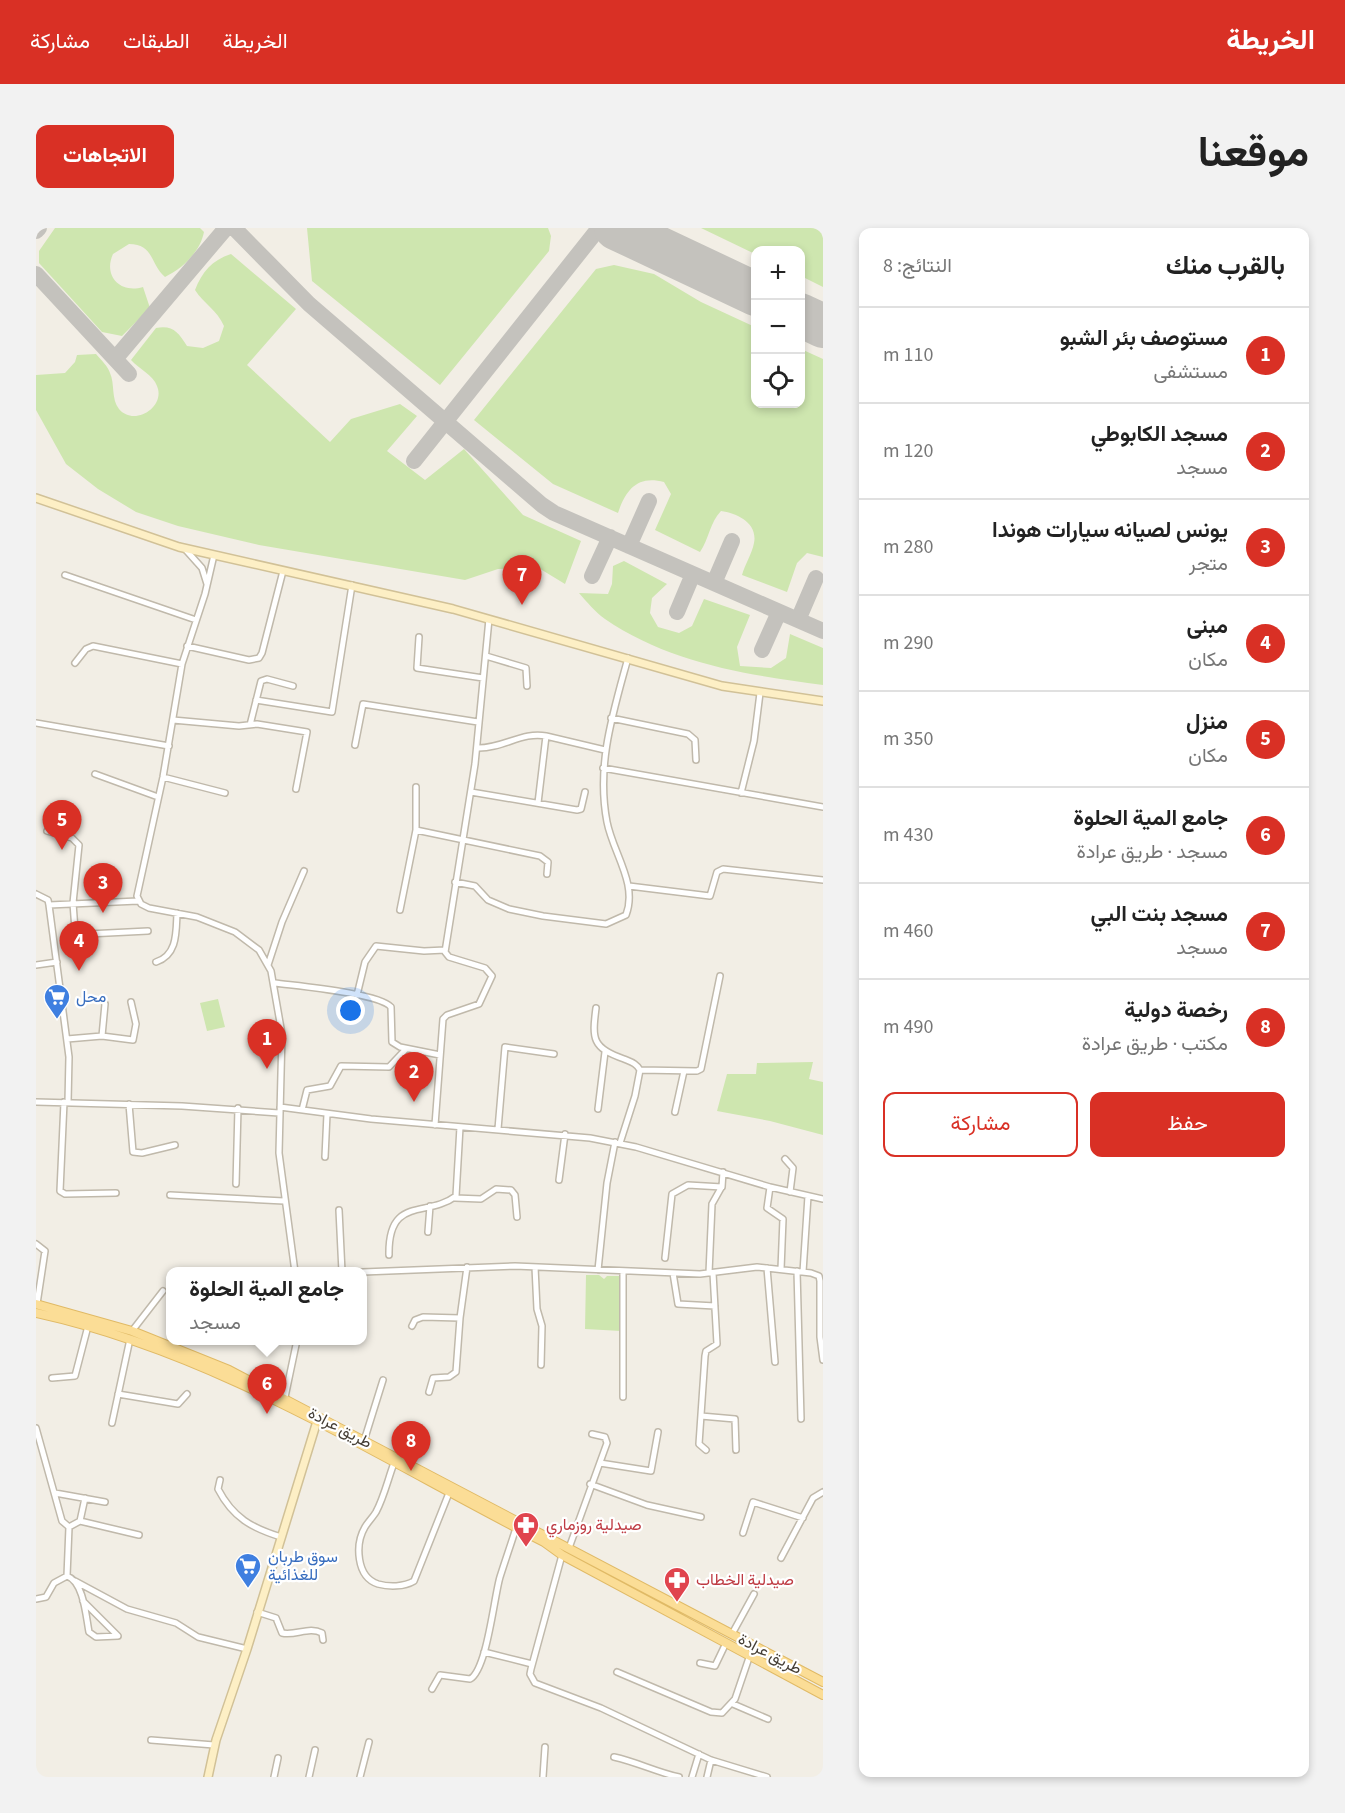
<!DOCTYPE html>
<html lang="ar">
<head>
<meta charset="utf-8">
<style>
  :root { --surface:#fff; --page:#f2f2f2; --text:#222; --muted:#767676; --line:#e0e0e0; --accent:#d93025 }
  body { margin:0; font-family:"Source Sans 3",Vazirmatn,sans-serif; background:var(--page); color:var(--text); direction:rtl }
  .controls { position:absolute; right:18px; top:18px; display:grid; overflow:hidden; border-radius:12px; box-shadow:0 3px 9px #0003 }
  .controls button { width:54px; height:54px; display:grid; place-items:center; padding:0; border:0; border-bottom:2px solid var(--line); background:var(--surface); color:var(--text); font:30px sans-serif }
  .you { position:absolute; left:315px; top:783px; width:21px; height:21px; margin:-15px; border:4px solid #fff; border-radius:50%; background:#1a73e8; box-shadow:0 0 0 9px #1a73e833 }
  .badge { display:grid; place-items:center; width:39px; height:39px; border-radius:50%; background:var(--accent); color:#fff; font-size:20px; font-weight:700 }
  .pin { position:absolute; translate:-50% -50px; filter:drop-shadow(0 2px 3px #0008) }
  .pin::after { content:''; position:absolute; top:32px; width:21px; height:18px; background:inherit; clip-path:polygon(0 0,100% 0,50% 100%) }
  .popup { position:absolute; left:130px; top:1039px; width:201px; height:78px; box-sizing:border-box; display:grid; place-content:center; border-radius:12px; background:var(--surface); filter:drop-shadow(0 2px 4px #0005); font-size:20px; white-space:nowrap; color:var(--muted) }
  .popup b { font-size:22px; color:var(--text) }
  .popup::after { content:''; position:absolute; left:50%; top:100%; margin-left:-12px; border:12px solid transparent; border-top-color:var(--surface) }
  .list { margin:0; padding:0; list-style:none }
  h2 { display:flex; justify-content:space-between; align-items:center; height:78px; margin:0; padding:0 24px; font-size:26px }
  h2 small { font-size:20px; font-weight:400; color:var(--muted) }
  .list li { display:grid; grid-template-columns:39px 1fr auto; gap:18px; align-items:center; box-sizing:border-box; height:96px; padding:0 24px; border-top:2px solid var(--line) }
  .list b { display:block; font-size:22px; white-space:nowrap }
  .list p { margin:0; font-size:20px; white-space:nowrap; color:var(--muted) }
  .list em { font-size:20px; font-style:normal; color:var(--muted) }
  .actions { display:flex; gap:12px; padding:18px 24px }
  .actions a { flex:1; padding:14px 0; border:2px solid var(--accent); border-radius:12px; text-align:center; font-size:21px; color:var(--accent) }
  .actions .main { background:var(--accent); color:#fff }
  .icon { flex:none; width:33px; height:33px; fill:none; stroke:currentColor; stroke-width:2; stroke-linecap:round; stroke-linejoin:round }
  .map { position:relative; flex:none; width:787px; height:1549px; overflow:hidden; direction:ltr; border-radius:12px }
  header { display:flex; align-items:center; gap:36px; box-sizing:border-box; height:84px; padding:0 30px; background:var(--accent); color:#fff }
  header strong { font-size:28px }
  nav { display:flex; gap:33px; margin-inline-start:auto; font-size:21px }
  .intro { display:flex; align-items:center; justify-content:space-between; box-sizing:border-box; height:144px; padding:0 36px }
  h1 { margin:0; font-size:42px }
  .button { padding:15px 27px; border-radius:12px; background:var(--accent); color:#fff; font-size:21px; font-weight:700 }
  main { display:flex; gap:36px; padding:0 36px }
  aside { flex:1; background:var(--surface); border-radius:12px; box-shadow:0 3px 9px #0003 }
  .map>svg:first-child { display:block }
  .green { fill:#cee6af }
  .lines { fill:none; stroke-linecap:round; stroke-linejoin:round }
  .taxiway { stroke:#c4c2bd; stroke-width:16 }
  .runway { stroke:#c4c2bd; stroke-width:44 }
  .street-casing { stroke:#c0b9ab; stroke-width:8 }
  .secondary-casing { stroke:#d1c197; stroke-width:10 }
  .primary-casing { stroke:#e0ba66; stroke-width:10 }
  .street { stroke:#fff; stroke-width:5 }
  .secondary { stroke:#fdefc5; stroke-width:7 }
  .primary { stroke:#fbdd96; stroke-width:8 }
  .labels { text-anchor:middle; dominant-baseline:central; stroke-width:4.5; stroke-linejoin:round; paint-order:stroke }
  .shop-label { font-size:16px; fill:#366cbe; stroke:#fff; text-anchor:start }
  .street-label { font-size:16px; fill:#453e35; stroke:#fff }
  .health-label { font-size:16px; fill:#be3a42; stroke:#fff; text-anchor:start }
</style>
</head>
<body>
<header>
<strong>الخريطة</strong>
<nav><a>الخريطة</a><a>الطبقات</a><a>مشاركة</a></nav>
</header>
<div class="intro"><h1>موقعنا</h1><a class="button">الاتجاهات</a></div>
<main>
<aside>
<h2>بالقرب منك<small>النتائج: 8</small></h2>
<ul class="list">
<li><span class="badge">1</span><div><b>مستوصف بئر الشبو</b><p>مستشفى</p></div><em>110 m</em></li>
<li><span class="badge">2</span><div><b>مسجد الكابوطي</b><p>مسجد</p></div><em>120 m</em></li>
<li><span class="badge">3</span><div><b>يونس لصيانه سيارات هوندا</b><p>متجر</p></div><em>280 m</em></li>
<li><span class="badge">4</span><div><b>مبنى</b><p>مكان</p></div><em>290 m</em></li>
<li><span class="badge">5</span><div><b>منزل</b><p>مكان</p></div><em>350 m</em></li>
<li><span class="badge">6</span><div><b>جامع المية الحلوة</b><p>مسجد · طريق عرادة</p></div><em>430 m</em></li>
<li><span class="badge">7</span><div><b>مسجد بنت البي</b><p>مسجد</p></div><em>460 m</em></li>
<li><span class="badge">8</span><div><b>رخصة دولية</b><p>مكتب · طريق عرادة</p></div><em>490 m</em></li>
</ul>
<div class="actions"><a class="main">حفظ</a><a>مشاركة</a></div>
</aside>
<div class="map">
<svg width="787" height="1549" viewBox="0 0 787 1549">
  <rect width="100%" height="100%" fill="#f2eee5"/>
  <path class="green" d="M19,0H164L168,4C164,24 147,40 129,49C114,36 118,16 93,16L77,26C67,48 84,66 107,59L114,80L86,108L66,104L3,35V23Z
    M271,0H512L515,8L513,23L404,157L276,53Z
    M665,0H787V59L765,48L764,22H720L719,26Z
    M195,26L260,81L211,137L294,214L315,191L364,176L381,188L351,223L389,252L428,221L487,287L545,313L529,356L501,339L462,341L429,352L223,317L142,298L100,284L62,261L30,236L0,182V147L29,145L39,134L41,127L60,126C65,132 72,138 74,145C79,156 75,171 83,181C98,199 130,179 121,158C117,147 103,141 95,132L120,100C137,97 142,104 151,118L167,120L183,113L188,98C181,82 168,76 159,62C166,44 176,32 195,26Z
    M578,37L618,46L665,74L719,99L720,176H764L765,121L787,131V329L771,325L761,335L751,364L706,347C709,336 716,326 718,315C722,295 701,285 685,283C674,294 673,311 664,324L619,302L635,266L628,254C602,247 590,261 582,285L517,256L438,192L560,41Z
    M588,333L631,356L616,370L614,385L622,399L643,405L656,398L668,371L714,387L701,419L704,438L735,440L750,430L754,406L787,420V457C711,447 633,435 569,391C559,384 551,374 543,365L572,366L576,356L577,338Z
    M182,771L189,799L171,803L164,775Z
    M777,834L773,851L787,854V907L734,893L681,883L691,846H720L721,835Z
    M550,1047H563L568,1051L571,1048H585V1103L549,1101Z"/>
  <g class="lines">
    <path class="taxiway" d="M198,0L273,76L506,277L518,285L787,403
      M592,0L601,10
      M0,3L3,0
      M0,46L93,146
      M79,131L190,0
      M378,233L563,0
      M593,318L613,273
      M556,348L574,309
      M678,355L696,313
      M641,384L657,346
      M762,392L780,350
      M726,422L743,384"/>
    <path class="runway" d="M580,0L720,66
      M764,87L787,98"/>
    <g class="street-casing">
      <path id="street" d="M149,321L166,340L171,356
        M178,327L169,366L146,436L127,549L101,668L105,676L113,680L161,689L199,704L223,722L235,743L246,806L243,925L259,1044
        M29,347L160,392
        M383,409L381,440L447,450
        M151,418L213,432L223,430L226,425L247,343
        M450,428L490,440L491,458
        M39,435L50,421L57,418L146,436
        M220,472L296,484L316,357
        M575,490L652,506L659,512L660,532
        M137,492L203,498L221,496L271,504L260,561
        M0,495L133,518
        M214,497L225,453L231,451L257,458
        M319,517L327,476L442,494
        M441,520C466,521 487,503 510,508
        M567,540L787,579
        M59,546L122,569
        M127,549L189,565
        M380,559V602
        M435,564L541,582L545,581L549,564
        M705,565L718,513L724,465
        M502,575L510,508L569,522
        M11,603L36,610L43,617L37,675L39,702L52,706L112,703
        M419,654L439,658L452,672L473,681L507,688L570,696L590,687C602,656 577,625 571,594C560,537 577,485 592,430
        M593,658L674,668L681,644L687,641L787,652
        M0,666L12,672L13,677
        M364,682L380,602L504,628L512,634L511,646
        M120,734C142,727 140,703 141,685
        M0,737L21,734
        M232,737L246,694L268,643
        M239,755C261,758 343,765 355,779L356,814L364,819L404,827
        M321,767L329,734L340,718L388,723L409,722
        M560,780C556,811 556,820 588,831C595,834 600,835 604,842
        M66,808L69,776
        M31,811L66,808L97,812L100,796L95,774
        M0,874L146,878L243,885
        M28,874L24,963L29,966L80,965
        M32,874L33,829L13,677L102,673
        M93,876L97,924L106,925L139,917
        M244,879L335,891L554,910L600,919L734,959L787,971
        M562,881L569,824
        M266,882L271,862L294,858L305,838L353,839L370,821
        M639,884L648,843
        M399,897L407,791L411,787L443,776L456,748L449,740L413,729L409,724L439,536L453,391
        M462,901L469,819L518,826
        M584,915L599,868L604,842L661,843L665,841L684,748
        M289,929L291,886
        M749,931L757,940L754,964
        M523,952L529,906
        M200,956L202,880
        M734,959L731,980L747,991L745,1041
        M134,967L248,973
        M419,970L445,971L460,961L475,962L479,967L481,989
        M303,982L306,1044
        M392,1004L394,978
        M0,1016L9,1023L1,1076
        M353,1027C352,967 391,990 420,968L424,899
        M629,1030L636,966L652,957L686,959L687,944
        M499,1039L501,1081L506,1098L505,1137
        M731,1040L739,1134
        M562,1042L571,955L579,914
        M761,1043L765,1191
        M327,1044L479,1038L664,1046L721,1039L775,1045L783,1048L784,1053V1109L787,1132
        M767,1044L772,968
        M637,1045L642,1076L679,1078
        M673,1045L676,976L685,960
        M376,1098L379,1092L387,1089L424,1090L431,1039
        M96,1103L127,1063
        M16,1150L39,1148L52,1098
        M393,1164L397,1150L413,1149L420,1144L424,1090
        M82,1166L142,1176L151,1166
        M587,1169V1043
        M248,1174L261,1112
        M665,1188L699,1191L700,1222
        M76,1195L94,1111
        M0,1200L26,1293L33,1299L31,1348C48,1354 50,1389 53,1404L60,1409L82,1408L47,1373
        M328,1213L347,1152
        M670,1222L663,1216L669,1128L670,1123L681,1116L677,1045
        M358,1235C352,1251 348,1269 340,1284C337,1289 332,1294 329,1299C319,1316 320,1349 342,1356C353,1359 368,1359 378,1353L413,1265
        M564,1235L615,1243L622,1204
        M184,1252L182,1261C197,1290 216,1300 245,1309
        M554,1256L611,1277L665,1289
        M19,1265L69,1274
        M44,1293L103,1307
        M33,1299L44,1293L49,1270
        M707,1305L717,1274L767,1290
        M533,1320L571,1215L569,1209L556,1206
        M526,1327L495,1441L494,1446L499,1455L565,1480L675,1532L731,1549
        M745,1330L777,1270L787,1264
        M39,1353L91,1381L140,1395L162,1409L211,1421
        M0,1371L10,1369L18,1355L31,1348
        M221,1384L240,1390L246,1405C260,1408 273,1398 286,1405L287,1412
        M696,1406L718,1366
        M448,1424L496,1436
        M664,1435L679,1438L690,1415
        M581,1444L675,1484L686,1485L699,1471L717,1418
        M396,1461L404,1447L434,1451C451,1442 458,1369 464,1349C469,1333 475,1316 480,1300
        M697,1476L732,1491
        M115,1512L178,1517
        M578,1529C601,1534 620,1544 643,1549
        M238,1549L242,1530
        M273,1549L279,1522
        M324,1549L333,1514
        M507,1549L509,1519
        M656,1549L663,1526
        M671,1549L675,1532"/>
    </g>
    <g class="secondary-casing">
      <path id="secondary" d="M0,270L143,319L417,381L686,458L787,473
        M172,1549L180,1512L211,1421L282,1190"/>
    </g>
    <g class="primary-casing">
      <path id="primary" d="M0,1076L96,1103L193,1142L787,1454
        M0,1085C183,1125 343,1230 508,1314L526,1327L787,1467"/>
    </g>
    <use href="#street" class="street"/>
    <use href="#secondary" class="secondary"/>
    <use href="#primary" class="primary"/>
  </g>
  <defs>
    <g id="supermarket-pin" transform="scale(1.35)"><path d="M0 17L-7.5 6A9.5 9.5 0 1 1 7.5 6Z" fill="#3f7fe0" stroke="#fff"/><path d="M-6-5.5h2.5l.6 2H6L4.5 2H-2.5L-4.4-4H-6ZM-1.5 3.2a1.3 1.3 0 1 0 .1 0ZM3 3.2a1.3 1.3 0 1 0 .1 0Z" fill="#fff"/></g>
    <g id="pharmacy-pin" transform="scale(1.35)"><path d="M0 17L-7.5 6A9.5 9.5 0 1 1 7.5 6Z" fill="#e0444e" stroke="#fff"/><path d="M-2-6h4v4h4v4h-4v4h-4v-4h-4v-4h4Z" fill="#fff"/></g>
  </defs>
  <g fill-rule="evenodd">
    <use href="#supermarket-pin" x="21" y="769"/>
    <use href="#pharmacy-pin" x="490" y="1297"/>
    <use href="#supermarket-pin" x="212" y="1338"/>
    <use href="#pharmacy-pin" x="641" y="1352"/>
  </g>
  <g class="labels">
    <g class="shop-label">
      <text x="40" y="769">محل</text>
      <text x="232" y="1329">سوق طربان<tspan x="232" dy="18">للغذائية</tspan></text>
    </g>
    <g class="street-label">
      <text transform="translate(304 1200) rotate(28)">طريق عرادة</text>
      <text transform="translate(734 1426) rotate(28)">طريق عرادة</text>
    </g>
    <g class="health-label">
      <text x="510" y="1297">صيدلية روزماري</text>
      <text x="660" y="1352">صيدلية الخطاب</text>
    </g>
  </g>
</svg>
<div class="controls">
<button>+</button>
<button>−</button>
<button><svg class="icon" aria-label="locate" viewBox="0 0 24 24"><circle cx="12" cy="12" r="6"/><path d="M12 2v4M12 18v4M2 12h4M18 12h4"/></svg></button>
</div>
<div class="you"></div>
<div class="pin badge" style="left:231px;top:841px">1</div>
<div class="pin badge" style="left:378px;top:874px">2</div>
<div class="pin badge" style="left:67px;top:685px">3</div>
<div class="pin badge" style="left:43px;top:743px">4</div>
<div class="pin badge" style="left:26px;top:622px">5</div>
<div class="pin badge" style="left:231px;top:1186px">6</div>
<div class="popup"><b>جامع المية الحلوة</b>مسجد</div>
<div class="pin badge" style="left:486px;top:377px">7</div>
<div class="pin badge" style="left:375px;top:1243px">8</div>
</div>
</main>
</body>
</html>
